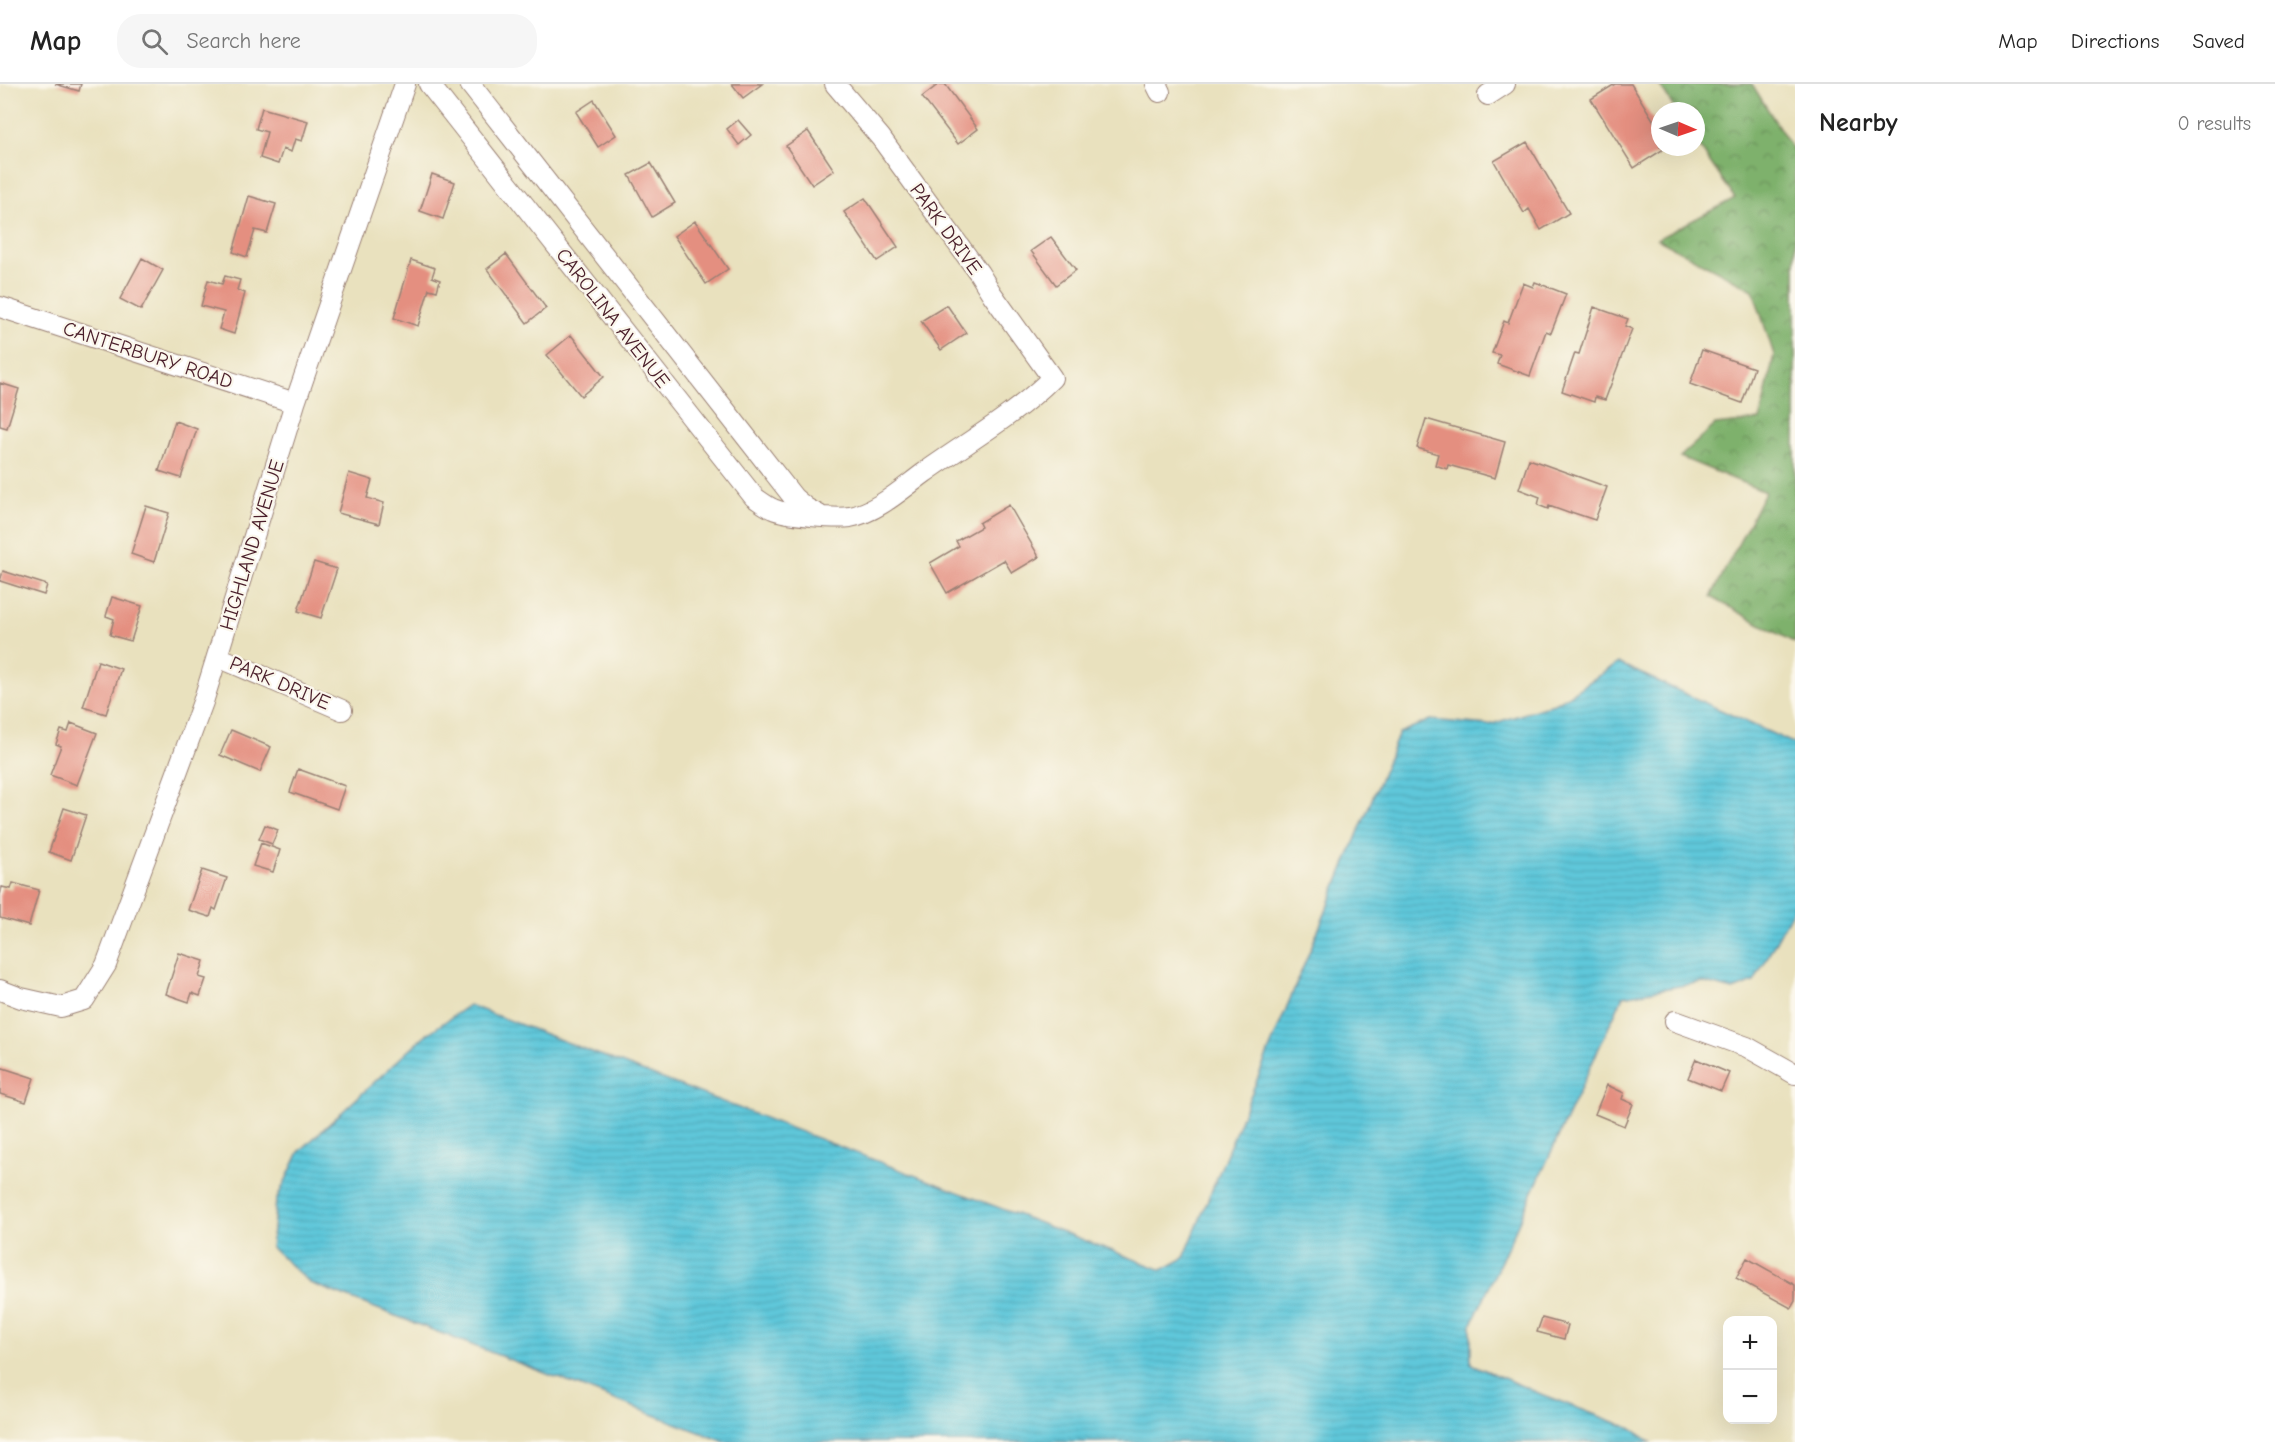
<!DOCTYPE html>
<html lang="en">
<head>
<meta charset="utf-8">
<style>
  :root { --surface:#fff; --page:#f6f6f6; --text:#222; --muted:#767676; --line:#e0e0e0 }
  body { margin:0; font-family:"Comic Neue",sans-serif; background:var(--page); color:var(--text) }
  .controls { position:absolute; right:18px; bottom:18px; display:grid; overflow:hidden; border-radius:12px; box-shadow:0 6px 24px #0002 }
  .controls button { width:54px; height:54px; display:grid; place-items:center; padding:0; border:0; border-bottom:2px solid var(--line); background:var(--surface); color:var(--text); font:30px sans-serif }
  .compass { position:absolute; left:1651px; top:18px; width:54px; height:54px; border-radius:50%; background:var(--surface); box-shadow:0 6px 24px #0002; rotate:92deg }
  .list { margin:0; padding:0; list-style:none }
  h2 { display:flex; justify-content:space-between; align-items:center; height:78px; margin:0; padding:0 24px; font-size:26px }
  h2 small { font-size:20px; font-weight:400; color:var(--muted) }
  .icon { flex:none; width:33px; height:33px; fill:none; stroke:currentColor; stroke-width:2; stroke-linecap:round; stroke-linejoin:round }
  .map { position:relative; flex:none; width:1795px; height:1358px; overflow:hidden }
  header { display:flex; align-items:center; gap:36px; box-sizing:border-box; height:84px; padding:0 30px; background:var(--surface); border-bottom:2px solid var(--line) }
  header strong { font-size:28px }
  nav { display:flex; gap:33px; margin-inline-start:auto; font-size:21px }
  .search { width:420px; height:54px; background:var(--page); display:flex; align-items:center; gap:15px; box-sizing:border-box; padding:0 21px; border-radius:24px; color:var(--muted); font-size:22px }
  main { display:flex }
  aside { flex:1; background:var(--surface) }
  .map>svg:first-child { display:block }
  .forest { fill:url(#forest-crowns); stroke:#64684c; stroke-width:1.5 }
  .water { fill:url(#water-rules); stroke:#547382; stroke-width:1.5 }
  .building { fill:#e48f80 }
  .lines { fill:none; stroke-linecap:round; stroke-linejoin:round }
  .minor-casing { stroke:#9a8074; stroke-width:22 }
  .minor { stroke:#fff; stroke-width:20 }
  .labels { text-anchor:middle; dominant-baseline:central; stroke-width:4.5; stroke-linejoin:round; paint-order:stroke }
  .street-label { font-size:20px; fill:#4a1f2b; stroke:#fbf7ec }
</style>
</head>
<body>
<header>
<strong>Map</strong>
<div class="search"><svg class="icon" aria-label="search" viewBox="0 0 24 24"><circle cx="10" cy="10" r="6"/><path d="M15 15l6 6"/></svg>Search here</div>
<nav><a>Map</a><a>Directions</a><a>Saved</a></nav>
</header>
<main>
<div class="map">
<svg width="1795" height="1358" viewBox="0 0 1795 1358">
  <defs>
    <pattern id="forest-crowns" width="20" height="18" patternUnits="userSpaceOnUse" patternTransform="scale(1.5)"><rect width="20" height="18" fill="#7eb16c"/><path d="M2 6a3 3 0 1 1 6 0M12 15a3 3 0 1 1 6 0" fill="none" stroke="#698f59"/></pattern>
    <pattern id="water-rules" width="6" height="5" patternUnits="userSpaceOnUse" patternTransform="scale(1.5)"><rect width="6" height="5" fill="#5ec7da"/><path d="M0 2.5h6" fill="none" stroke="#53aabb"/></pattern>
  </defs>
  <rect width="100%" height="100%" fill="#fbf7ec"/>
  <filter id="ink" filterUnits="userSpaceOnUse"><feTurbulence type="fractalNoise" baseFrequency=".0167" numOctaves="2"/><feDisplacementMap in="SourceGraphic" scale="12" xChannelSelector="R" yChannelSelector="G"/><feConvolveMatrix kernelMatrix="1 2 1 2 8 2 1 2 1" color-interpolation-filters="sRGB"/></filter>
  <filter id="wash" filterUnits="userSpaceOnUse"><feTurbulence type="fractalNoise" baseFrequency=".008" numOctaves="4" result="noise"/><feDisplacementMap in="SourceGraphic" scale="24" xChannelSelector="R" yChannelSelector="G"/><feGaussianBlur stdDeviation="1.35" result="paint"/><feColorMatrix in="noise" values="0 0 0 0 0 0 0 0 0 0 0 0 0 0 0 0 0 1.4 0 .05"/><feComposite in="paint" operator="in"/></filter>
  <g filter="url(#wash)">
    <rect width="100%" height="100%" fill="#e9e1be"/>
    <path class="forest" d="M1659,0H1752L1795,69V559L1711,513L1765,408L1680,373L1715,341L1760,336L1774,271L1753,206L1657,155L1735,114L1696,58V27H1676Z"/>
    <path class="water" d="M1618,579L1795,660V822L1754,898L1733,906L1702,898L1623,912L1471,1242V1280L1543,1311L1630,1344L1651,1358H725L310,1199L271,1163L276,1117L299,1068L423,953L469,921L1162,1186L1184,1174L1399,649L1430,636L1489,641L1557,619Z"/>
    <g id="blocks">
      <path class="building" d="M55,0H81L79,7Z
        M732,0H762L743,14Z
        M939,0H945L978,45L958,60L922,13Z
        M1615,0H1631L1660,47V63H1667L1634,84L1591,15Z
        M594,16L616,51L598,63L576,28Z
        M262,24L308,37L302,57L295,55L291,68L283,65L278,80L260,74L267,48L256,45Z
        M738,36L751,51L739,61L727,45Z
        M808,47L834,86L812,101L786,62Z
        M1527,58L1569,129L1541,146L1529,125L1524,129L1494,77Z
        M651,79L675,119L652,133L629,91Z
        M432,90L455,98L443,135L420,127Z
        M249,112L276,120L267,149L255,146L247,173L233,168Z
        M865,114L898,163L877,177L844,128Z
        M695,137L728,185L706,200L674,152Z
        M1051,153L1076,186L1056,201L1031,167Z
        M506,170L546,224L527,239L487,185Z
        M142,174L163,186L141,226L120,215Z
        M411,176L435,184L432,193L440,196L437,207L429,205L418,242L394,234Z
        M225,192L240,196L237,206L245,209L234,250L219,245L224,228L201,222L208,196L222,200Z
        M1535,198L1566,210L1551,249L1546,247L1530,292L1497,280L1500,271L1492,269L1504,237L1508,239L1523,199L1533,203Z
        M947,221L966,249L941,266L921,237Z
        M1594,223L1628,235L1625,242L1632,245L1605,316L1595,313L1594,318L1562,307L1575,269L1579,270Z
        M571,251L604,293L581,312L547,271Z
        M1702,266L1754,284L1742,319L1690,300Z
        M0,299L19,305L7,344L0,342Z
        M1426,335L1505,358L1495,394L1448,381L1447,385L1435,381L1438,370L1417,364Z
        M175,337L197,345L181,394L159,387Z
        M1529,375L1607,403L1595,436L1571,428V430L1549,422L1548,425L1538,421L1540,413L1519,405Z
        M349,389L372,396L367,414L384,419L379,440L338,429Z
        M1009,421L1039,473L1012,489L1004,476L947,509L930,479L959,462L956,457L981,443L979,439Z
        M146,422L169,429L154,478L131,470Z
        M314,478L337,485L321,534L298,527Z
        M3,487L47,501L44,511L0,497Z
        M112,513L142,522L131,557L110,551L114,535L106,532Z
        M98,577L121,585L106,630L83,623Z
        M71,639L97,649L77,701L50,691L61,662L56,660L61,646L68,648Z
        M231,646L271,663L260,688L220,671Z
        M298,685L345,702L337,725L290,708Z
        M64,724L86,731L71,776L49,768Z
        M265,741L278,746L272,760L259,755Z
        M261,759L280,766L273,788L253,782Z
        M202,786L227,794L216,826L213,824L210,833L188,826Z
        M13,799L39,806L29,842L0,834V811L2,803L11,805Z
        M179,869L204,877L199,893L206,895L200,912L192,909L189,918L166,910Z
        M1696,975L1729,989L1721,1007L1688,994Z
        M0,983L34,994L26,1018L0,1010Z
        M1607,1001L1624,1009L1622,1015L1633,1020L1624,1042L1595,1030Z
        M1747,1174L1795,1201V1217L1791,1224L1736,1194Z
        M1542,1234L1568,1241L1564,1255L1537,1248Z"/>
    </g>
  </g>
  <g filter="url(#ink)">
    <use href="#blocks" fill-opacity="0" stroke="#9a8074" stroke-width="1.5"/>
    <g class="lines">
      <g class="minor-casing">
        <path id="minor" d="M429,0L754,413C760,417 766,422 773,425C786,431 836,435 850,433C877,428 902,405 924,389C967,358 1014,332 1052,294L992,210L979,189L881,54L835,0
          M470,0L794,414L806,424L819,431
          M1156,0L1160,8
          M1488,11L1505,0
          M0,223L295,319
          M218,573L342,626
          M0,906L21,914L61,923L84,916L106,881L203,618L295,319L405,0
          M1675,937L1747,963L1795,990"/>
      </g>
      <use href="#minor" class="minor"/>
    </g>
  </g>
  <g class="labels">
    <g class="street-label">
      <text transform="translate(946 145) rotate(54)">PARK DRIVE</text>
      <text transform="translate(613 234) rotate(52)">CAROLINA AVENUE</text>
      <text transform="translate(148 271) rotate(18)">CANTERBURY ROAD</text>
      <text transform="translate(252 461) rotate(-73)">HIGHLAND AVENUE</text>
      <text transform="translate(280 599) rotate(23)">PARK DRIVE</text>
    </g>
  </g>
</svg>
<div class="controls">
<button>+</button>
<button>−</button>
</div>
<svg class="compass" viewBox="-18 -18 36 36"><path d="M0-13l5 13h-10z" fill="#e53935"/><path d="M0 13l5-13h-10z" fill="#767676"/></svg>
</div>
<aside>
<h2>Nearby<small>0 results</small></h2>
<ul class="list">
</ul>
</aside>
</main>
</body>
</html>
